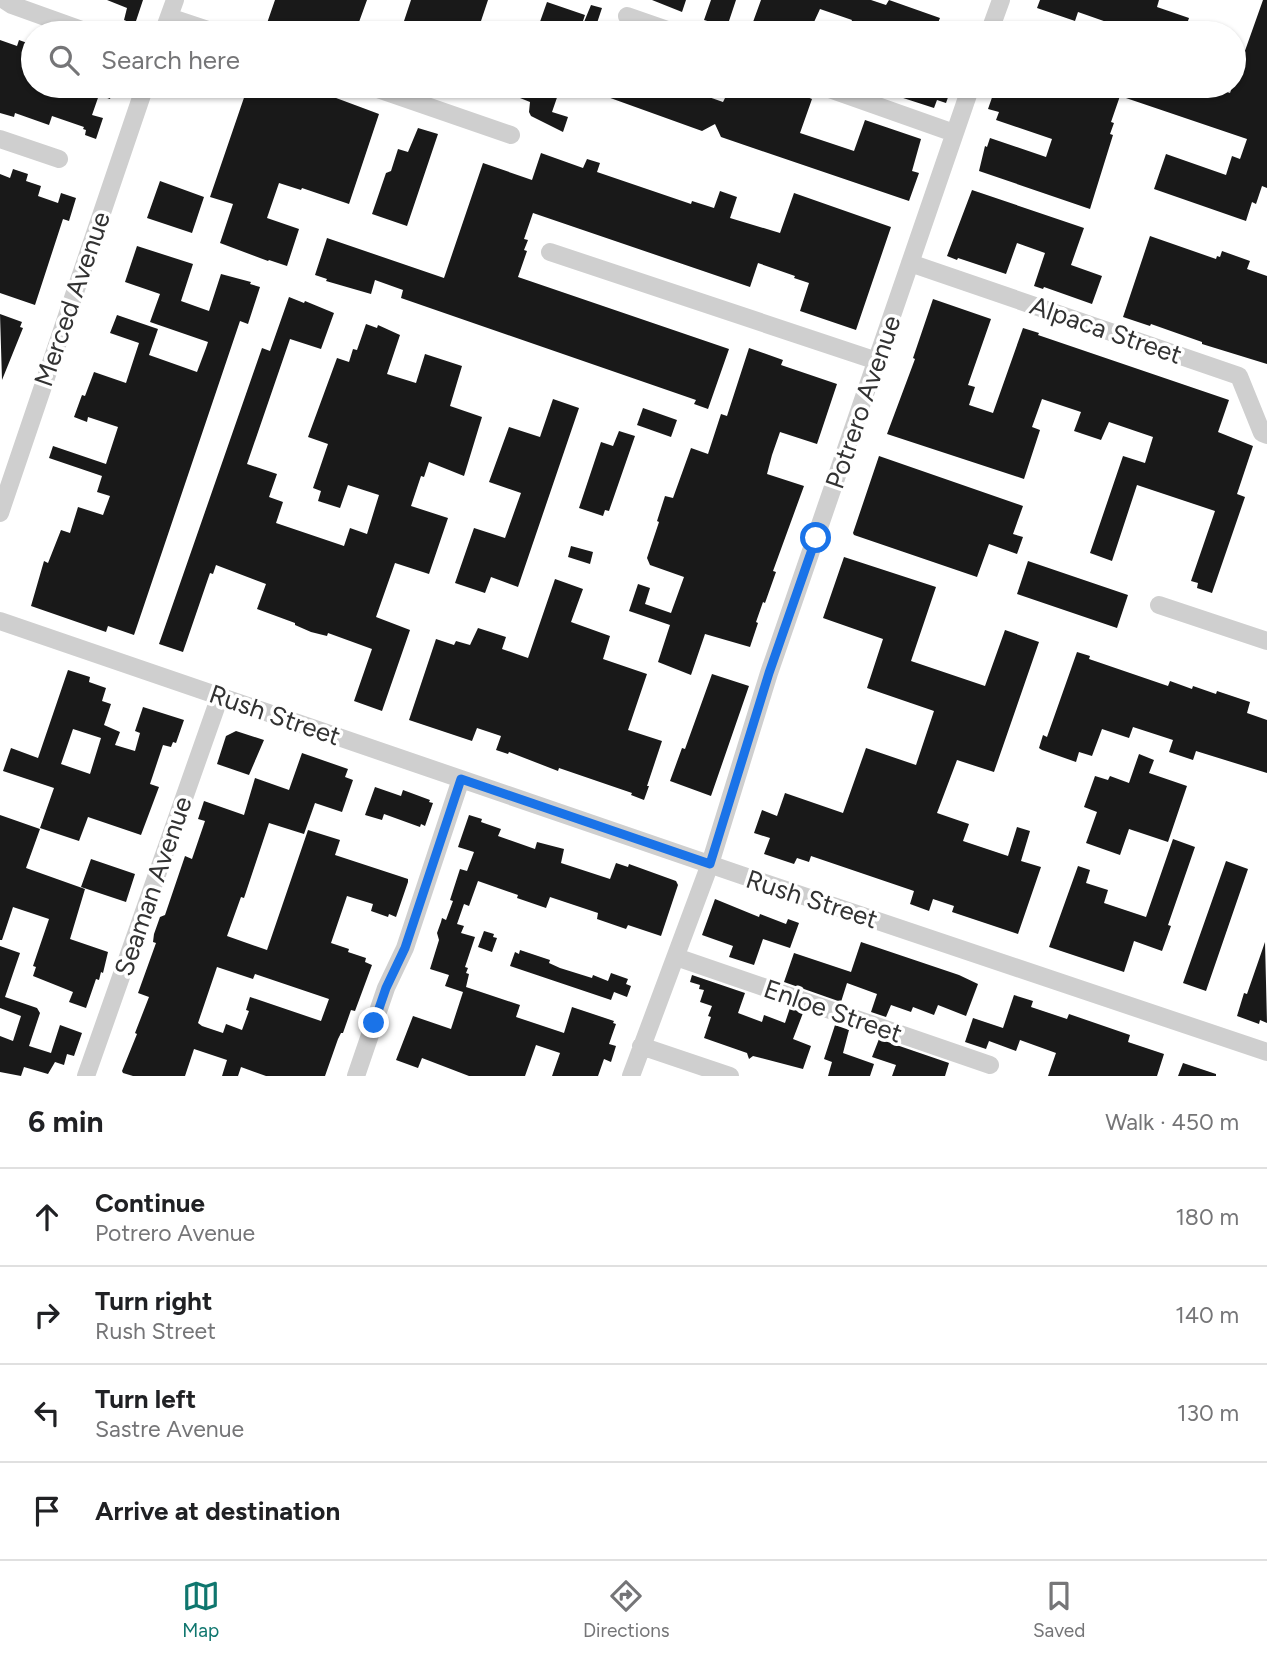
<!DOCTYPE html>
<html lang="en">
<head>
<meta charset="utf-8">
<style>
  :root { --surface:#fff; --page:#f6f6f6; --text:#202124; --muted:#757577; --line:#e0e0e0; --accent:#0f766e }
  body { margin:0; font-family:Figtree,sans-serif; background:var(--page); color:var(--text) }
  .stop { position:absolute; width:21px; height:21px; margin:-16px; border:5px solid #1a73e8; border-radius:50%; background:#fff }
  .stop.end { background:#1a73e8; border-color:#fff; box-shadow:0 2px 7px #0008 }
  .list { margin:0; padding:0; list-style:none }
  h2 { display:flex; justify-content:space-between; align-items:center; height:91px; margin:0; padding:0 28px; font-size:30px }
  h2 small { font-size:23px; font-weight:400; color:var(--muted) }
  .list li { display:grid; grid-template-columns:46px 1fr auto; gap:21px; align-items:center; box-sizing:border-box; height:98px; padding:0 28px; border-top:2px solid var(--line) }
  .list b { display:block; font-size:26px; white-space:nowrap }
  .list p { margin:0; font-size:23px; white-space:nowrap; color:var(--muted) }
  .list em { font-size:23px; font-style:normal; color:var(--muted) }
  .icon { flex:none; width:38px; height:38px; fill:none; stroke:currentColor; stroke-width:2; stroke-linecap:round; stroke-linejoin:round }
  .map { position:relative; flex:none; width:1267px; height:1076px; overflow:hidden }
  .search { position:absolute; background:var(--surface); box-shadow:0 2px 5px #0004; left:21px; right:21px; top:21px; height:77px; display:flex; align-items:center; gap:18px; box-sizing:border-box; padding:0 24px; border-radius:38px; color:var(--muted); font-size:26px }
  .sheet { height:483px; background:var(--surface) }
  nav { display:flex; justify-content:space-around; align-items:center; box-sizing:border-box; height:98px; border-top:2px solid var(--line); background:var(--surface); font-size:19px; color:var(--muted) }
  nav a { display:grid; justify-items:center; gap:4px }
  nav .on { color:var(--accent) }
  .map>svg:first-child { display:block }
  .building { fill:#191919; fill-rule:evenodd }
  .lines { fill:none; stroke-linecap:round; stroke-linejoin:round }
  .minor { stroke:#cfcfcf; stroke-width:18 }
  .route { stroke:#1a73e8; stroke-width:9 }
  .labels { text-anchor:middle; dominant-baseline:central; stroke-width:7; stroke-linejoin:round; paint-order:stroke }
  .street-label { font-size:26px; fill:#323232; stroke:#fff }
</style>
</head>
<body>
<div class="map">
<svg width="1267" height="1076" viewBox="0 0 1267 1076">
  <rect width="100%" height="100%" fill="#fff"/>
  <path class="building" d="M107,0H143L136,21L144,24L141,33H127L131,23L124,20L127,8Z
    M275,0H367L355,33H279L265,29Z
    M411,0H488L477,33H400Z
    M652,0H686L682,12Z
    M711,0H736L727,27L704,20Z
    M761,0H871L886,5L889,0L940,18L938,23L963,32L847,33L852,20L820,9L809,33H749Z
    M1040,0H1159L1157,7L1189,18L1184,33H1138L1078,12L1075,21L1037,8Z
    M1263,0H1267V188L1262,186L1256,204L1252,202L1246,221L1154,189L1166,154L1226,175L1232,156L1240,159L1247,139L1120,96L1111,122L1114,123L1110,134L1113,135L1090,209L979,171L985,146L987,147L990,138L1046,157L1052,139L996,120L999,112L988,109L996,86H1208L1230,93Z
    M547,2L585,15L579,33H536Z
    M591,5L602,8L596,26L584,22Z
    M0,40L17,46L19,40L30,44L28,49L33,51V86H114L110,99L99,95L92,115L103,118L96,139L85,135L86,130L83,129L84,127L52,116L49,125L15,113L14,117L0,113Z
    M248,86H304L379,114L349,204L302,188L301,190L279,183L267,218L299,229L287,266L269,260L268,261L220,243L233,204L210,197Z
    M518,86H561L552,112L568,117L563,132L531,116L529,112L530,102L515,96Z
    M577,86H662L680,92L682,86H706L703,95L723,102L731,86H780L812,99L800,133L854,151L865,120L921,139L912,171L919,173L909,201L721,137L715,124L702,131Z
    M901,86H952L946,103L937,100L934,108L897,96Z
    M418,128L438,134L407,226L372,214L386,173L391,171L398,149L408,152Z
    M541,153L583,168L587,159L600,163L597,172L691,204L692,201L714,208L720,191L737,197L730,218L780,233L794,193L891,227L856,330L800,311L809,283L794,278L795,276L758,263L750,287L533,213L524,239L528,240L524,250L527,251L518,277L729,349L708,409L694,404L696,400L401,298L403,290L375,280L371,294L326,281L327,279L315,275L327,238L444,278L483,163L532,180Z
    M13,169L28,174L26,181L41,186L38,196L58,203L61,193L76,198L69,221L63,219L35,305L0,293V174L10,178Z
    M160,181L204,197L192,233L147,218Z
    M972,190L1084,228L1071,265L1102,276L1092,304L1044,287L1043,289L1034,286L1045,253L1017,243L1006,274L958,258L957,260L947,256Z
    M1150,236L1216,259L1217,256L1220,257L1222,251L1250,261L1247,269L1267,276V364L1202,344V342L1151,324L1150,326L1123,317Z
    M137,246L193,264L181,301L209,311L221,274L251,282L250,284L260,287L248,324L240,321L134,635L108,626L106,632L31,606L44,561L48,563L61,530L70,533L78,507L103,515L110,496L97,492L102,476L49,458L53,446L106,464L118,427L88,417L87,422L74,417L82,395L85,396L94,372L126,383L139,343L110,333L117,315L158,329L149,355L197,372L206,348L208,342L150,322L160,294L125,282Z
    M289,297L304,303L305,301L334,313L321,349L290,339L247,464L277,474L269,497L283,502L276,523L344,546L350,528L367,534L379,495L348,485L340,508L318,501L321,491L313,488L328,444L308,437L337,358L349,362L353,349L357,350L366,324L377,328L378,325L400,335L387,374L416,383L425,354L462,366L450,406L482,417L464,476L429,462L424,477L421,476L411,506L448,518L429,574L395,563L376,617L410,630L382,711L354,701L372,649L328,633L327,636L311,632L295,625V623L257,609L266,584L216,565L213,574L210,573L183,652L159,644L262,348L270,351Z
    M933,299L991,319L968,385L975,387L969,405L993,413L1023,328L1039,333L1038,335L1229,400L1218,432L1253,446L1237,494L1245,497L1212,593L1197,588L1198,583L1191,581L1215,511L1137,485L1112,561L1090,553L1123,456L1145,463L1153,437L1109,422L1101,440L1074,431L1081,412L1042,399L1032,427L1040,430L1024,479L887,434L915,359L913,358Z
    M0,314L22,322L20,327L23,328L2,380Z
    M749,348L783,360L781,365L837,384L817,444L780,432L772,455L767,474L804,486L773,571L776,572L765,603L763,602L756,622L758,623L750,647L705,634L691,675L658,662L670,625L629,611L638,584L650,588L645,604L671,613L684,577L650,565L647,558L659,522L657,521L665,496L673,498L691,448L708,454L721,414L727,416Z
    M553,399L579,408L518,587L491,577L485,593L455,583L474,528L505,538L521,493L489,482L509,427L540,437Z
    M643,408L677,420L671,437L637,425Z
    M619,431L635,436L609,511L605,510L603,516L579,508L601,442L613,446Z
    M879,456L1023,506L1013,534L1023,537L1017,554L989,544L977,577L854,535L853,533Z
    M571,546L593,552L590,564L568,557Z
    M844,557L936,587L911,661L985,686L1005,630L1039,642L994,772L957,760L937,813L969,824L963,841L1008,856L1017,827L1030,831L1021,861L1041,867L1018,934L952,912L954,906L933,899L929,911L910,904L914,891L811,856L809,862L797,858L794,864L764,854L770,838L754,833L762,810L777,816L785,793L843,813L866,748L916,765L934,711L867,688L883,639L823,618Z
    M1028,561L1128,595L1117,628L1017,594Z
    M555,579L583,589L571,622L610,636L603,659L647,674L628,730L662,741L647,786H649L644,800L631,795L632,793L559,768L558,771L509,752L508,754L496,750L501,736L477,728L472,741L409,720L436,639L454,645L456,641L470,645L478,628L506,637L502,649L528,658Z
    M1077,652L1090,656L1089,659L1168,686L1170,681L1192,689L1193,686L1216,694L1217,691L1250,702L1247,713L1267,720V773L1196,751L1193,760L1169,752L1173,740L1133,727L1129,738L1102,729L1092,756L1079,752L1076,762L1042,750L1039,748L1043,735L1047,737Z
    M68,670L90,677L89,682L106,688L102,701L111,704L104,725L120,732L115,745L135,751L140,733L135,731L143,707L184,720L176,743L173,742L171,747L163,745L150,784L159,787L141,835L88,817L79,841L40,828L54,788L3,771L11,748L38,758ZM73,729L101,738L90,774L61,764Z
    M712,674L749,686L711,796L670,781L682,748L685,749Z
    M236,731L264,740L249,775L217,764L226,736Z
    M302,753L348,769L345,777L353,780L342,812L315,803L304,834L269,823L244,898L241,897L227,936L267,950L308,830L340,840L335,855L399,876L408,879V882L396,917L389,914L388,917L371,911L373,904L347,896L331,943L349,949L348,952L366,958L365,962L372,965L355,1011L351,1010L343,1033H341L338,1039L325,1076H266L241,1067L238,1076H222L227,1060L194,1049L185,1076H133L123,1073L122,1071L137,1034L135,1033L149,997L138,993L156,943L153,942L154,934L160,917L165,915L185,856L192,859L205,821L198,819L204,801L244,815L255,778L289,790ZM217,967L253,979L255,974L329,999L321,1021L250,997L246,1010L249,1011L242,1030L226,1024L223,1033L202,1026L198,1023Z
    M1139,754L1154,760L1149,773L1187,786L1168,842L1129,829L1120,855L1086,843L1097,812L1084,807L1095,776L1108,780L1110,776L1129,783Z
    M375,787L401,796L403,790L430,800L429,802L433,803L425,826L421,824L420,827L384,814L382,820L365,815Z
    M0,815L40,829L26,868L85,889L70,939L108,952L103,973L101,972L99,980L96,979L86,1008L69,1002L73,992L33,976L36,967L33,966L49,919L13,907L2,940H0Z
    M469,815L482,819L481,822L501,829L498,836L535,849L537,842L564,849L561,863L610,879L616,863L628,867L629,864L676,881L678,885L661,936L628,925L626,929L597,919L598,913L550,897L546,908L517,898L518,895L478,881L469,906L464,904L457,924L464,926L461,933L475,937L465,967L468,968L466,973L469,974L466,987L520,1005L516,1017L564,1033L572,1007L614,1021L613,1023L616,1024L609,1044L616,1046L611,1062L604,1059L598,1076H552L560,1053L536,1045L525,1076H469L422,1058L418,1068L396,1060L413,1016L451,1029L463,992L445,986L449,975L430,969L439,940L437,933L441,922L442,918L446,920L453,901L450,900L460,869L467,871L474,852L458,847Z
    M1173,839L1195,847L1168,925L1171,926L1162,951L1134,941L1124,972L1049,947L1078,866L1090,870L1086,883L1108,890L1104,903L1146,917Z
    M91,859L135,874L126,902L81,887Z
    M1226,861L1248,869L1206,991L1183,983Z
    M715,899L759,917L760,914L786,924L788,919L799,923L790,948L763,939L754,965L729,957L733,946L702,935Z
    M484,931L494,934L493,937L497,938L492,952L478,947Z
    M861,942L959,975L978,984L966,1016L938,1005L934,1015L913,1007L911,1012L891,1005L886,1017L871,1012L877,994L847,983L841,1002L784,982L794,953L851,972Z
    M1265,942L1267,1023L1260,1020L1259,1024L1237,1016L1244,993L1247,994Z
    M0,946L20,953L5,997L37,1008L40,1013L29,1046L51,1053L60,1025L82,1033L74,1056L67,1054L64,1065L55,1062L48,1074L24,1067L21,1076L0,1072V1036L13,1041L21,1016L0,1008Z
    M520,950L550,960L549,963L560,968L592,978L593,975L608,981L611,973L628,979L626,984L631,986L627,997L614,992L611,1000L510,966L515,952L519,954Z
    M692,975L745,993L738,1013L762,1022L764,1015L785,1023L790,1008L803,1013L793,1039L811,1046L803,1069L753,1056L749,1059L747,1053L704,1038L711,1017L708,1016L712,1006L700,1002L704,990L699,989L700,985L690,982Z
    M1014,995L1033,1001L1031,1007L1067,1019L1069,1014L1130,1035L1128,1042L1164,1054L1157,1076H1048L1056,1053L1020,1040L1016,1051L989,1041L986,1049L965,1042L973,1018L1003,1028Z
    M835,1025L849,1030L843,1053L874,1064L870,1076H828L832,1062L824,1059Z
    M879,1039L949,1063L945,1076H892L896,1065L872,1057Z
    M1183,1063L1216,1074V1076H1178Z"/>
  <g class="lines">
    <path class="minor" d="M4,0L12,5L90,33
      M627,16L676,33
      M169,17L217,33
      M163,33L175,0
      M989,33L1001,0
      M369,86L511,135
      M821,86L954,133
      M0,139L59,159
      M550,252L877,361
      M910,263L1239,376L1262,433L1267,435
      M0,513L145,86
      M1159,605L1267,641
      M0,621L741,875L1267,1052
      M676,957L990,1065
      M641,1046L730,1076
      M86,1076L220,696
      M356,1076L386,988L405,948L461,779
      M631,1076L710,864L769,673L971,86"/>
  </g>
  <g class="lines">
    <path class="route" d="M374,1023L386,988L405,948L461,779L710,864L769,673L816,538"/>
  </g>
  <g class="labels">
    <g class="street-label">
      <text transform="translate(72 299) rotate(-71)">Merced Avenue</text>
      <text transform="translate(1106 330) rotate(19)">Alpaca Street</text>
      <text transform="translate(863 402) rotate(-71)">Potrero Avenue</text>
      <text transform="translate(275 715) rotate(19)">Rush Street</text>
      <text transform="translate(153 886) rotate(-71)">Seaman Avenue</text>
      <text transform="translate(812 899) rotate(18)">Rush Street</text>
      <text transform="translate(833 1011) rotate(19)">Enloe Street</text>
    </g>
  </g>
</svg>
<div class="stop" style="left:816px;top:538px"></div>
<div class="stop end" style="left:374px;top:1023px"></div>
<div class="search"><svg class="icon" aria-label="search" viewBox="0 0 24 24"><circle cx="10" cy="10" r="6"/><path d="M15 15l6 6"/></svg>Search here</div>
</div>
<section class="sheet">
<h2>6 min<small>Walk · 450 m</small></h2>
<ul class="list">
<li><svg class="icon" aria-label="ahead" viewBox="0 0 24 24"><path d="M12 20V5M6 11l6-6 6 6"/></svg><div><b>Continue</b><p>Potrero Avenue</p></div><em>180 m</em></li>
<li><svg class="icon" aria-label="right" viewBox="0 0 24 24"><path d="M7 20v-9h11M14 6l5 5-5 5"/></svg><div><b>Turn right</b><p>Rush Street</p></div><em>140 m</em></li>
<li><svg class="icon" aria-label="left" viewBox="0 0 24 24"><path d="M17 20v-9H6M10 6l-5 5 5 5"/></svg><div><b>Turn left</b><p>Sastre Avenue</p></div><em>130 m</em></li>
<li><svg class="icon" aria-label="arrive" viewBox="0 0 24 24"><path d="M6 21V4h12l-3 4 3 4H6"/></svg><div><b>Arrive at destination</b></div></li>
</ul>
</section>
<nav>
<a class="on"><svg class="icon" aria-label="map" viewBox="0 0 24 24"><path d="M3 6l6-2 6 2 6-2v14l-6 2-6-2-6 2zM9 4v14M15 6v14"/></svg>Map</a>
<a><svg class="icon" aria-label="directions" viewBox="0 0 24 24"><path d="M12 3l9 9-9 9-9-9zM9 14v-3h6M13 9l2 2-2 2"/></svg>Directions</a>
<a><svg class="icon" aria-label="saved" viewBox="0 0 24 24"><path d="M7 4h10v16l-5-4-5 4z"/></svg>Saved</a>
</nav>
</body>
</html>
